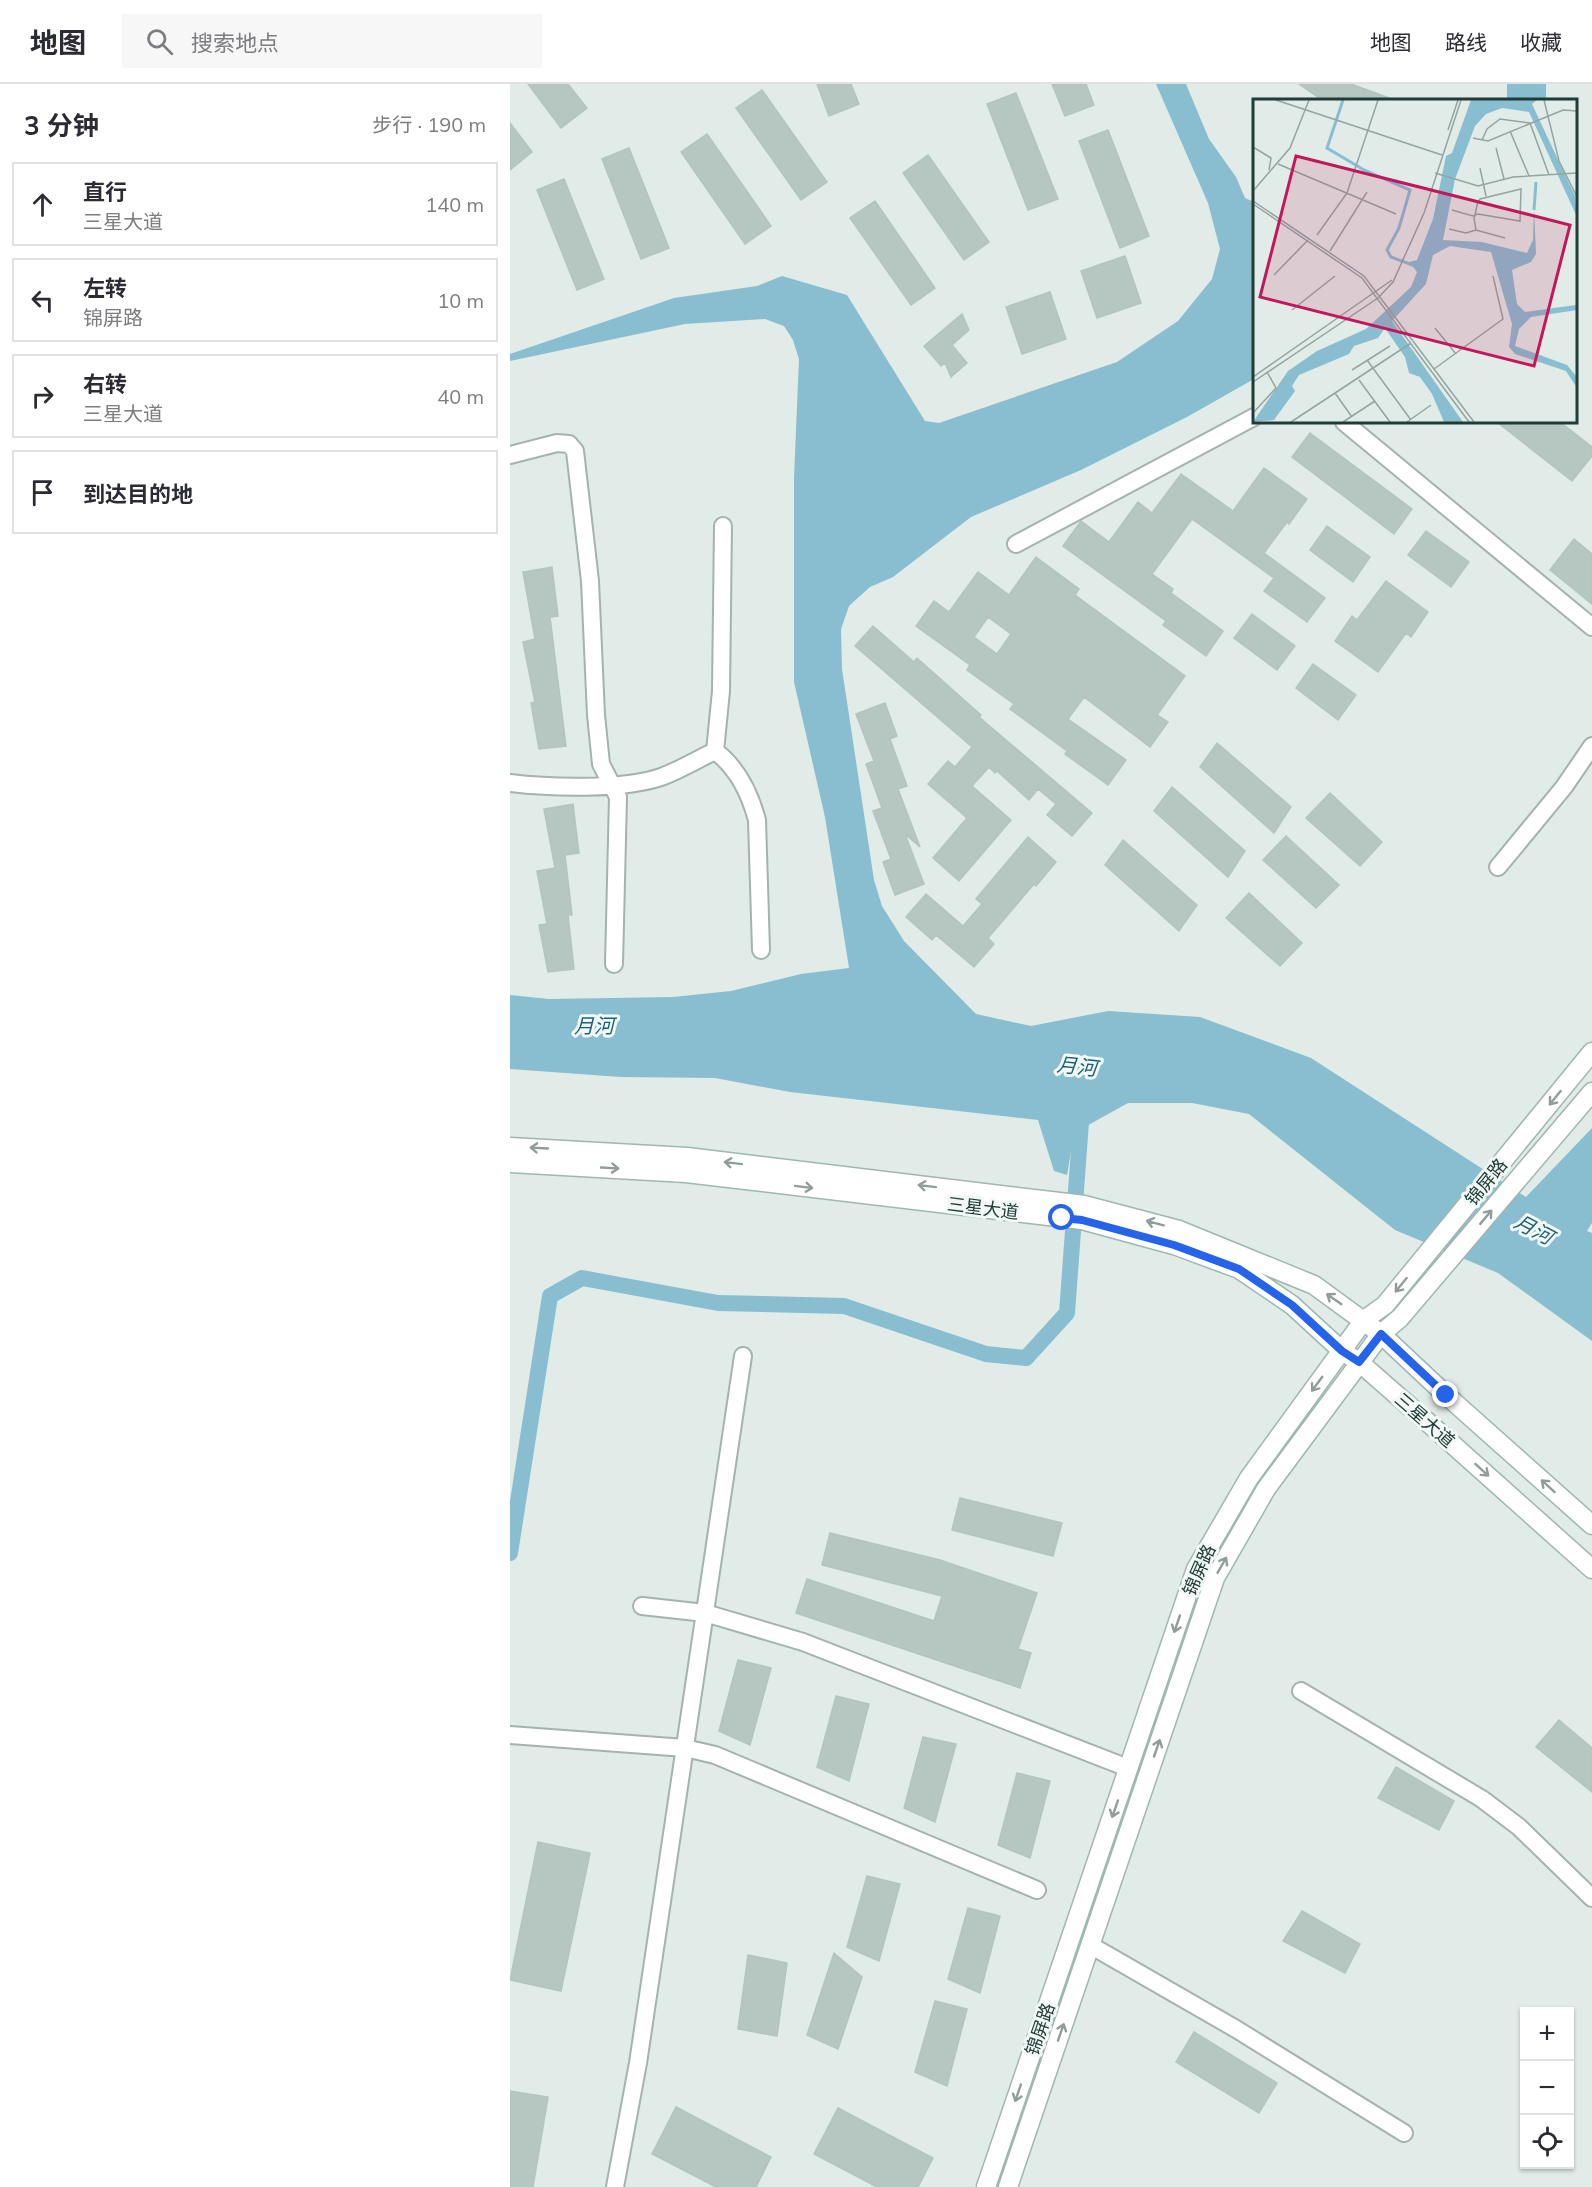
<!DOCTYPE html>
<html lang="zh">
<head>
<meta charset="utf-8">
<style>
  :root { --surface:#fff; --page:#f7f7f7; --text:#2b2b33; --muted:#7c7c81; --line:#e1e1e2 }
  body { margin:0; font-family:Mulish,"Noto Sans SC",sans-serif; background:var(--page); color:var(--text) }
  .controls { position:absolute; right:18px; bottom:18px; display:grid; overflow:hidden; border-radius:0px; box-shadow:0 2px 4px #0004 }
  .controls button { width:54px; height:54px; display:grid; place-items:center; padding:0; border:0; border-bottom:2px solid var(--line); background:var(--surface); color:var(--text); font:30px sans-serif }
  .stop { position:absolute; width:18px; height:18px; margin:-14px; border:4px solid #2563eb; border-radius:50%; background:#fff }
  .stop.end { background:#2563eb; border-color:#fff; box-shadow:0 2px 6px #0008 }
  .list { margin:0; padding:0; list-style:none }
  h2 { display:flex; justify-content:space-between; align-items:center; height:78px; margin:0; padding:0 24px; font-size:26px }
  h2 small { font-size:20px; font-weight:400; color:var(--muted) }
  .list li { display:grid; grid-template-columns:39px 1fr auto; gap:18px; align-items:center; box-sizing:border-box; height:84px; margin:0 12px 12px; padding:0 12px; border:2px solid var(--line); border-radius:0px }
  .list b { display:block; font-size:22px; white-space:nowrap }
  .list p { margin:0; font-size:20px; white-space:nowrap; color:var(--muted) }
  .list em { font-size:20px; font-style:normal; color:var(--muted) }
  .icon { flex:none; width:33px; height:33px; fill:none; stroke:currentColor; stroke-width:2; stroke-linecap:round; stroke-linejoin:round }
  .map { position:relative; flex:none; width:1082px; height:2103px; overflow:hidden }
  header { display:flex; align-items:center; gap:36px; box-sizing:border-box; height:84px; padding:0 30px; background:var(--surface); border-bottom:2px solid var(--line) }
  header strong { font-size:28px }
  nav { display:flex; gap:33px; margin-inline-start:auto; font-size:21px }
  .search { width:420px; height:54px; background:var(--page); display:flex; align-items:center; gap:15px; box-sizing:border-box; padding:0 21px; border-radius:0px; color:var(--muted); font-size:22px }
  main { display:flex }
  aside { flex:1; background:var(--surface) }
  .map>svg:first-child { display:block }
  .water { fill:#89bed0 }
  .lines { fill:none; stroke-linecap:round; stroke-linejoin:round }
  .canal { stroke:#89bed0; stroke-width:16 }
  .building { fill:#b6c6c1; stroke:#b3c5bf; stroke-width:1.5; fill-rule:evenodd }
  .street-casing { stroke:#a4b3af; stroke-width:20 }
  .secondary-casing { stroke:#9fb7b1; stroke-width:21 }
  .street { stroke:#fff; stroke-width:16 }
  .secondary { stroke:#fff; stroke-width:18 }
  .oneway { stroke:#909d9b }
  .route { stroke:#2563eb; stroke-width:8 }
  .labels { text-anchor:middle; dominant-baseline:central; stroke-width:6; stroke-linejoin:round; paint-order:stroke }
  .street-label { font-size:18px; fill:#213b37; stroke:#f1f8f5 }
  .water-label { font-size:20px; font-style:italic; fill:#1c5f76; stroke:#f1f8f5 }
  .inset-river { fill:none; stroke:#89bed0; stroke-width:3 }
  .inset-road { fill:none; stroke:#94a5a1; stroke-width:1.5 }
  .view { fill:#c2185b; fill-opacity:0.15; stroke:#c2185b; stroke-width:3 }
  .inset-edge { fill:none; stroke:#213b37; stroke-width:3 }
</style>
</head>
<body>
<header>
<strong>地图</strong>
<div class="search"><svg class="icon" aria-label="search" viewBox="0 0 24 24"><circle cx="10" cy="10" r="6"/><path d="M15 15l6 6"/></svg>搜索地点</div>
<nav><a>地图</a><a>路线</a><a>收藏</a></nav>
</header>
<main>
<aside>
<h2>3 分钟<small>步行 · 190 m</small></h2>
<ul class="list">
<li><svg class="icon" aria-label="ahead" viewBox="0 0 24 24"><path d="M12 20V5M6 11l6-6 6 6"/></svg><div><b>直行</b><p>三星大道</p></div><em>140 m</em></li>
<li><svg class="icon" aria-label="left" viewBox="0 0 24 24"><path d="M17 20v-9H6M10 6l-5 5 5 5"/></svg><div><b>左转</b><p>锦屏路</p></div><em>10 m</em></li>
<li><svg class="icon" aria-label="right" viewBox="0 0 24 24"><path d="M7 20v-9h11M14 6l5 5-5 5"/></svg><div><b>右转</b><p>三星大道</p></div><em>40 m</em></li>
<li><svg class="icon" aria-label="arrive" viewBox="0 0 24 24"><path d="M6 21V4h12l-3 4 3 4H6"/></svg><div><b>到达目的地</b></div></li>
</ul>
</aside>
<div class="map">
<svg width="1082" height="2103" viewBox="0 0 1082 2103">
  <rect width="100%" height="100%" fill="#e1ebe7"/>
  <path class="water" d="M646,0H676L699,55L726,93L735,114L744,118V295L677,333L571,386L461,433L383,493L360,503L339,522L331,545L332,585L364,796L372,822L394,857L466,930L521,942L598,927L690,933L801,974L1016,1113L1082,1044V1139L1077,1147L1082,1149V1257L988,1189L885,1146L739,1030L682,1019H618L564,1049L557,1091L544,1087L528,1036L280,1008L205,994L111,993L0,985V911L39,915L163,913L221,907L291,890L339,884L315,733L284,598V394L289,275L283,256L274,242L255,235L175,240L0,277V270L164,214L247,202L272,192L337,211L415,337L429,339L607,278L668,237L702,195L710,165L698,119Z
    M997,0H1036V16H997Z"/>
  <g class="lines">
    <path class="canal" d="M0,1469L40,1212L72,1194L208,1219L334,1222L476,1270L516,1274L557,1229L571,1038L576,1024"/>
  </g>
  <path class="building" d="M18,0H58L77,24L51,44Z
    M307,0H341L349,20L319,32Z
    M542,0H576L584,21L555,32Z
    M789,0H841L882,15L812,16Z
    M252,6L317,98L291,116L226,24Z
    M506,9L548,115L518,126L477,20Z
    M0,39L22,68L0,86Z
    M598,46L639,152L610,164L569,57Z
    M197,50L261,142L235,160L171,68Z
    M119,64L159,164L131,175L92,75Z
    M418,71L479,158L454,176L393,89Z
    M54,95L94,195L67,206L27,106Z
    M365,117L425,204L401,221L340,134Z
    M615,172L631,219L587,234L571,187Z
    M540,208L556,255L512,270L496,223Z
    M452,230L459,246L442,261L457,279L441,293L435,279L431,282L414,262Z
    M987,338H1050L1082,363V372L1062,397Z
    M800,349L902,425L884,450L782,373Z
    M754,384L797,415L779,440L777,438L754,469L815,514L797,538L754,507L764,494L682,435L642,490L663,505L661,509L713,547L696,572L653,541L656,537L553,462L571,437L599,458L628,418L642,429L671,390L723,427Z
    M817,442L860,473L843,498L800,466Z
    M916,447L959,478L941,503L898,471Z
    M1064,455L1082,470V520L1040,486Z
    M526,473L569,505L565,511L675,592L647,631L658,638L640,663L574,613L558,635L616,676L598,701L555,670L557,667L500,625L504,620L457,586L460,581L406,542L424,517L439,528L468,488L499,511ZM478,533L501,550L487,570L464,553Z
    M42,483L48,532L40,533L56,662L29,665L21,619L25,618L13,558L25,555L13,488Z
    M876,497L918,528L901,553L896,549L868,588L825,557L842,532L847,536Z
    M742,530L785,562L767,586L724,554Z
    M363,542L404,578L407,574L471,631L469,633L582,729L562,752L537,731L546,720L528,705L519,716L487,687L485,689L479,683L462,702L501,736L449,797L423,774L457,734L418,700L438,677L445,683L462,663L345,562Z
    M803,580L846,611L828,636L786,604Z
    M375,619L387,652L380,655L397,702L388,705L410,763L395,750L414,800L385,811L373,778L381,775L363,727L372,724L356,680L364,677L346,630Z
    M707,659L781,723L764,749L690,683Z
    M662,703L735,767L718,793L644,727Z
    M820,709L872,758L850,782L796,734Z
    M63,720L69,769L55,771L62,831H58L64,885L38,888L29,841L37,840L27,787L45,784L34,725Z
    M776,752L829,801L806,824L753,776Z
    M518,753L546,778L526,802L524,800L478,854L484,860L464,883L426,851L422,856L396,833L416,810L453,842L472,820L466,815Z
    M613,756L687,821L669,847L595,781Z
    M739,809L792,859L770,882L716,834Z
    M450,1414L552,1439L543,1472L442,1446Z
    M320,1449L430,1476L527,1509L508,1565L521,1569L510,1604L286,1529L297,1495L424,1537L432,1512L312,1481Z
    M228,1576L261,1584L240,1661L209,1647Z
    M326,1612L359,1620L339,1697L307,1683Z
    M1049,1636L1082,1664V1708L1026,1663Z
    M413,1653L446,1660L425,1738L394,1724Z
    M886,1683L944,1717L929,1746L868,1714Z
    M507,1689L540,1697L520,1774L488,1761Z
    M28,1758L80,1769L51,1907L0,1896Z
    M357,1792L390,1800L369,1877L337,1863Z
    M458,1824L490,1832L470,1909L438,1895Z
    M792,1827L850,1860L835,1889L773,1857Z
    M324,1869L352,1893L328,1965L297,1951Z
    M238,1871L277,1879L267,1952L228,1945Z
    M425,1917L457,1925L437,2002L405,1988Z
    M684,1948L767,1999L749,2029L666,1978Z
    M0,2007L38,2013L23,2103H0Z
    M166,2023L261,2073L246,2103H206L142,2070Z
    M328,2024L423,2074L408,2103H367L304,2070Z"/>
  <g class="lines">
    <g class="street-casing">
      <path id="street" d="M834,338L1082,543
        M0,371L47,359L59,360L65,367L80,497L86,631L91,680L108,713L104,880
        M213,442L211,607L205,667C228,684 240,710 247,736L251,866
        M506,460L744,333
        M0,699C41,704 113,706 151,693C170,686 188,675 205,667
        M988,783L1054,703L1082,662
        M132,1522L195,1529L293,1558L618,1684
        M791,1607L972,1715L1009,1743L1082,1814
        M0,1651L175,1664L205,1671L527,1806
        M580,1861L726,1945L894,2049
        M105,2103L128,1979L233,1272"/>
    </g>
    <g class="secondary-casing">
      <path id="secondary" d="M0,1063L177,1073L558,1119L574,1121L669,1146L804,1201L871,1250L936,1311L1082,1441
        M0,1079L176,1089L572,1136L664,1161L729,1185L782,1221L832,1267L849,1278L913,1334L1082,1485
        M476,2103L686,1485L739,1394L854,1236L875,1221L1082,968
        M498,2103L705,1494L756,1405L871,1250L890,1234L1082,1008"/>
    </g>
    <use href="#street" class="street"/>
    <use href="#secondary" class="secondary"/>
  </g>
  <defs><path id="oneway-shaft" d="M-6 0H5M1.5-3L5.5 0L1.5 3" fill="none" stroke-width="1.6" stroke-linecap="round" stroke-linejoin="round" transform="scale(1.5)"/></defs>
  <g class="oneway">
    <use href="#oneway-shaft" transform="translate(1045 1014) rotate(129)"/>
    <use href="#oneway-shaft" transform="translate(29 1064) rotate(-177)"/>
    <use href="#oneway-shaft" transform="translate(223 1079) rotate(-173)"/>
    <use href="#oneway-shaft" transform="translate(100 1084) rotate(3)"/>
    <use href="#oneway-shaft" transform="translate(417 1102) rotate(-173)"/>
    <use href="#oneway-shaft" transform="translate(294 1103) rotate(7)"/>
    <use href="#oneway-shaft" transform="translate(976 1133) rotate(-50)"/>
    <use href="#oneway-shaft" transform="translate(645 1139) rotate(-165)"/>
    <use href="#oneway-shaft" transform="translate(891 1201) rotate(129)"/>
    <use href="#oneway-shaft" transform="translate(824 1215) rotate(-145)"/>
    <use href="#oneway-shaft" transform="translate(807 1300) rotate(126)"/>
    <use href="#oneway-shaft" transform="translate(972 1386) rotate(42)"/>
    <use href="#oneway-shaft" transform="translate(1038 1402) rotate(-138)"/>
    <use href="#oneway-shaft" transform="translate(712 1481) rotate(-60)"/>
    <use href="#oneway-shaft" transform="translate(667 1540) rotate(109)"/>
    <use href="#oneway-shaft" transform="translate(647 1664) rotate(-71)"/>
    <use href="#oneway-shaft" transform="translate(605 1725) rotate(109)"/>
    <use href="#oneway-shaft" transform="translate(551 1948) rotate(-71)"/>
    <use href="#oneway-shaft" transform="translate(508 2009) rotate(109)"/>
  </g>
  <g class="lines">
    <path class="route" d="M552,1134L572,1136L664,1161L729,1185L782,1221L832,1267L849,1278L871,1250L936,1311"/>
  </g>
  <g class="labels">
    <g class="street-label">
      <text transform="translate(976 1098) rotate(-51)">锦屏路</text>
      <text transform="translate(473 1124) rotate(7)">三星大道</text>
      <text transform="translate(915 1336) rotate(41)">三星大道</text>
      <text transform="translate(689 1486) rotate(-66)">锦屏路</text>
      <text transform="translate(530 1945) rotate(-71)">锦屏路</text>
    </g>
    <g class="water-label">
      <text x="84" y="941">月河</text>
      <text transform="translate(567 982) rotate(6)">月河</text>
      <text transform="translate(1024 1145) rotate(28)">月河</text>
    </g>
  </g>
  <g transform="translate(743 15)">
    <rect width="324" height="324" fill="#e1ebe7"/>
    <path d="M218,1H284L279,5L322,97L324,118L276,13L249,9L233,15L222,27L202,80L190,141L229,143L274,154L280,141L281,109L283,155L278,163L259,171L264,205L272,213L323,206L324,211L278,218L266,230L262,247L314,266L324,278V289L313,272L262,255L256,248L259,225L238,153L197,147L180,156L173,185L139,222L210,323H191L179,295L167,278L156,274L152,258L132,229L125,239L101,247L96,255L46,276L39,287L42,292L21,321L0,323L35,272L64,252L113,230L158,188L164,173L156,163L164,161L180,120L193,57L199,54Z" fill="#89bed0"/>
    <path class="inset-river" d="M90,1L74,49L111,71L157,91L146,129L134,151L138,158L165,168M281,111L283,83"/>
    <path class="inset-road" d="M23,1L189,56M291,1L306,62L324,98M195,31L205,1M257,32L276,77M220,39L235,42L310,11L324,12M229,41L234,30L247,20L277,24L296,76M0,48L18,59L16,71M243,49L251,80M25,65L143,115M227,69L233,97M182,74L225,87L260,78L324,74M0,92L37,49L56,1M0,102L111,177L221,323M0,105L109,179L216,323M199,111L220,117L222,116L225,115L267,122L268,90L227,100L224,106L222,116L221,119L223,131M196,130L213,134L223,131L252,139M64,136L94,94L125,1M77,152L114,93M21,176L55,141M39,211L82,177M182,229L203,255M114,261L158,321M181,270L250,220L240,177M99,271L137,247M0,278L139,181M106,281L137,323M0,283L125,199L140,183L171,114L208,1M82,294L99,318M0,314L23,289L14,273M38,323L158,244M90,323L122,302M154,323L178,306"/>
    <path class="view" d="M43,57L317,126L281,267L7,198Z"/>
    <rect width="324" height="324" class="inset-edge"/>
  </g>
</svg>
<div class="controls">
<button>+</button>
<button>−</button>
<button><svg class="icon" aria-label="locate" viewBox="0 0 24 24"><circle cx="12" cy="12" r="6"/><path d="M12 2v4M12 18v4M2 12h4M18 12h4"/></svg></button>
</div>
<div class="stop" style="left:552px;top:1134px"></div>
<div class="stop end" style="left:936px;top:1311px"></div>
</div>
</main>
</body>
</html>
